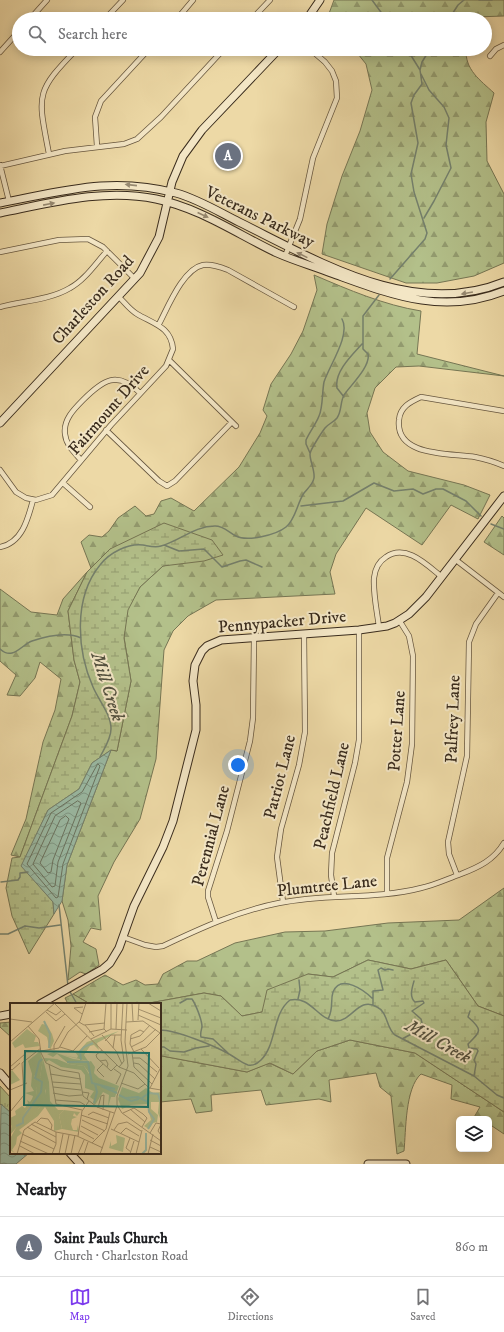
<!DOCTYPE html>
<html lang="en">
<head>
<meta charset="utf-8">
<style>
  :root { --surface:#fff; --page:#f2f2f2; --text:#202124; --muted:#757577; --line:#e0e0e0; --accent:#7c3aed }
  body { margin:0; font-family:"IM FELL DW Pica",serif; background:var(--page); color:var(--text) }
  .controls { position:absolute; right:12px; bottom:12px; display:grid; overflow:hidden; border-radius:6px; box-shadow:0 2px 10px #0003 }
  .controls button { width:36px; height:36px; display:grid; place-items:center; padding:0; border:0; border-bottom:1px solid var(--line); background:var(--surface); color:var(--text); font:20px sans-serif }
  .you { position:absolute; left:238px; top:765px; width:14px; height:14px; margin:-10px; border:3px solid #fff; border-radius:50%; background:#1a73e8; box-shadow:0 0 0 6px #1a73e833 }
  .badge { display:grid; place-items:center; width:26px; height:26px; border-radius:50%; background:var(--accent); color:#fff; font-size:13px; font-weight:700 }
  .pin { position:absolute; translate:-50% -50%; border:2px solid #fff; box-shadow:0 1px 4px #0006 }
  .list { margin:0; padding:0; list-style:none }
  h2 { display:flex; justify-content:space-between; align-items:center; height:52px; margin:0; padding:0 16px; font-size:17px }
  h2 small { font-size:13px; font-weight:400; color:var(--muted) }
  .list li { display:grid; grid-template-columns:26px 1fr auto; gap:12px; align-items:center; box-sizing:border-box; height:60px; padding:0 16px; border-top:1px solid var(--line) }
  .list b { display:block; font-size:15px; white-space:nowrap }
  .list p { margin:0; font-size:13px; white-space:nowrap; color:var(--muted) }
  .list em { font-size:13px; font-style:normal; color:var(--muted) }
  .icon { flex:none; width:22px; height:22px; fill:none; stroke:currentColor; stroke-width:2; stroke-linecap:round; stroke-linejoin:round }
  .map { position:relative; flex:none; width:504px; height:1164px; overflow:hidden }
  .search { position:absolute; background:var(--surface); box-shadow:0 2px 10px #0003; left:12px; right:12px; top:12px; height:44px; display:flex; align-items:center; gap:10px; box-sizing:border-box; padding:0 14px; border-radius:22px; color:var(--muted); font-size:15px }
  .sheet { height:112px; background:var(--surface) }
  nav { display:flex; justify-content:space-around; align-items:center; box-sizing:border-box; height:56px; border-top:1px solid var(--line); background:var(--surface); font-size:11px; color:var(--muted) }
  nav a { display:grid; justify-items:center; gap:2px }
  nav .on { color:var(--accent) }
  .map>svg:first-child { display:block }
  .grass { fill:url(#grass-tufts); stroke:#767654 }
  .forest { fill:url(#forest-firs); stroke:#767654 }
  .wetland { fill:url(#wetland-marsh); stroke:#767654 }
  .water { fill:url(#water-waves); stroke:#74816e }
  .lines { fill:none; stroke-linecap:round; stroke-linejoin:round }
  .shore { stroke:#6a7360; stroke-width:1 }
  .stream { stroke:#74816e; stroke-width:1.5 }
  .street-casing { stroke:#67573f; stroke-width:6 }
  .secondary-casing { stroke:#3a2c1d; stroke-width:9 }
  .street { stroke:#f3e6c5; stroke-width:4.5 }
  .secondary { stroke:#f3e6c5; stroke-width:7 }
  .oneway { fill:#968971 }
  .labels { text-anchor:middle; dominant-baseline:central; stroke-width:4; stroke-linejoin:round; paint-order:stroke }
  .street-label { font-size:17px; fill:#3a2c1d; stroke:#f3e6c5 }
  .water-label { font-size:18px; font-style:italic; fill:#52503f; stroke:#f3e6c5 }
  .inset-river { fill:none; stroke:#9abaa4; stroke-width:2 }
  .inset-road { fill:none; stroke:#a5946f; stroke-width:1 }
  .view { fill:#0f766e; fill-opacity:0.15; stroke:#0f766e; stroke-width:2 }
  .inset-edge { fill:none; stroke:#3a2c1d; stroke-width:2 }
</style>
</head>
<body>
<div class="map">
<svg width="504" height="1164" viewBox="0 0 504 1164">
  <defs>
    <pattern id="grass-tufts" width="24" height="20" patternUnits="userSpaceOnUse"><rect width="24" height="20" fill="#b3c08a"/><path d="M3 7l-1-3M5 7V3M7 7l1-3M15 17l-1-3M17 17v-4M19 17l1-3" fill="none" stroke="#939c70"/></pattern>
    <pattern id="forest-firs" width="22" height="20" patternUnits="userSpaceOnUse"><rect width="22" height="20" fill="#b3c08a"/><path d="M5 1l3.5 6h-7zM16 11l3.5 6h-7z" fill="#939c70"/></pattern>
    <pattern id="wetland-marsh" width="20" height="14" patternUnits="userSpaceOnUse"><rect width="20" height="14" fill="#b3c08a"/><path d="M1 5h8M5 5V1M11 12h8M15 12V8" fill="none" stroke="#939c70"/></pattern>
    <pattern id="water-waves" width="16" height="10" patternUnits="userSpaceOnUse"><rect width="16" height="10" fill="#9abaa4"/><path d="M0 5q4-4 8 0t8 0" fill="none" stroke="#7f9785"/></pattern>
  </defs>
  <rect width="100%" height="100%" fill="#edd9a6"/>
  <filter id="stains"><feTurbulence type="fractalNoise" baseFrequency=".005" numOctaves="4"/><feColorMatrix values="0 0 0 0 .2 0 0 0 0 .09 0 0 0 0 .02 0 0 0 .5 -.17"/></filter>
  <radialGradient id="worn" r=".72"><stop offset=".6" stop-color="#630" stop-opacity="0"/><stop offset="1" stop-color="#630" stop-opacity=".3"/></radialGradient>
  <path class="grass" d="M0,1086L11,1098V1113L0,1104Z"/>
  <path class="forest" d="M334,0H504V16L475,17L474,19H327Z
    M354,49H466C465,70 480,80 494,93L486,122L487,161L504,194V263L474,276L437,283H406L322,254L327,224L342,176L360,131L372,90L366,64Z
    M314,275C349,290 384,305 421,311L417,354L504,376L419,366L396,367L375,388L367,413L370,432L383,452L408,471L464,485L490,495L478,519L451,505L422,545L366,508L336,554L330,572L335,594L216,600L188,616L173,631L164,650L156,759L140,819L114,862L98,896L101,930L91,928L83,942L96,949L99,965L86,974L80,972L68,980L71,946L68,920L62,901L67,865L111,750L117,751L131,681L124,637L127,610L140,587L163,566L178,563L110,549L91,568L81,542L89,535L102,537L109,531L118,518L135,506L146,516L154,514L161,501L171,498L194,511L239,467L260,433L267,416L263,410L271,384L291,354L303,331L317,290Z
    M502,516L504,518V555L484,542Z
    M87,572L68,611L74,660L80,682L72,716L20,857L11,855L26,819L43,742L55,710L61,679L40,662L35,678L20,696L7,695L16,675L0,661V589L31,612L57,615L63,599Z
    M504,888V1016L478,1006L446,960L411,969L368,960L333,977L308,974L262,1012L242,1016L221,996L204,993L144,1004H90L73,994L105,975L123,985L136,980L145,985L158,984L163,974L187,961H197L235,943L285,932L325,931L388,923L459,920Z
    M11,1022V1037L0,1027V1023Z
    M350,1040L415,1053L504,1112V1134L489,1124V1119H473L480,1107L451,1099L452,1085L421,1074C405,1088 406,1131 404,1151L397,1154L391,1096L380,1087L376,1073L329,1080L331,1102L319,1099L266,1105L261,1090L211,1095L212,1111L196,1113L191,1099L160,1102V1058L162,1056L247,1072L269,1063L293,1074L317,1051Z"/>
  <path class="wetland" d="M164,523L212,540L223,555L204,561L163,566L140,587L128,610L124,638L131,681L117,751L111,750L92,763L79,789L48,810L22,866L53,902L54,914L29,954L12,916L6,888L12,858L20,857L72,716L80,682L74,660L68,611L87,572L110,549Z
    M368,960L411,969L446,960L478,1006L504,1016V1112L415,1053L350,1040L317,1051L293,1074L270,1063L247,1072L162,1056L160,1058V1004H144L204,993L221,996L242,1016L262,1012L267,990L308,974L333,977Z
    M73,994L90,1004H68L65,998Z"/>
  <path class="water" d="M111,750L67,865L62,901L54,914L53,902L21,866L48,810L79,789L92,763Z
    M1,1104L11,1113V1153H29L16,1164H0Z"/>
  <g class="lines">
    <path class="shore" d="M98,764L100,766L63,864L58,897L56,898L27,864L51,813L82,792Z
      M78,801L81,803L58,862L55,886L52,887L33,864L55,816Z
      M66,816L69,819L53,860L51,872L48,873L40,863L60,820Z"/>
    <path class="stream" d="M372,0L386,19
      M479,0H492
      M449,19L458,5L464,0
      M420,70L422,62L430,49
      M421,74L429,90L444,107L449,118L446,145L451,168L434,201L424,218
      M390,279L425,239L427,233L414,192L411,174L418,143L411,103L414,95L422,84L420,70L407,49
      M344,397L337,388C334,372 352,355 362,344
      M310,453L306,444V440C310,431 316,424 319,416C323,408 322,392 324,382C329,366 351,335 342,319
      M301,506L343,501L374,483L394,491L413,489L423,494L436,489H443L466,501L481,516
      M491,524L504,529
      M164,545L179,551L204,549L222,567L240,561L246,560L262,567
      M0,649C13,661 21,645 32,641C47,636 66,631 81,638
      M100,757C104,749 111,739 111,729C111,714 99,701 93,687C77,651 73,598 100,565C109,553 128,543 143,545C149,546 155,548 161,546C180,541 194,526 215,526C224,526 228,532 236,536C247,542 276,535 286,527C296,519 297,503 304,493C308,488 313,484 314,478C315,470 310,462 310,454C310,450 322,432 325,428C328,424 334,422 337,418C342,411 340,402 344,395C350,386 371,366 368,354L363,349V316L379,295
      M1,882L18,880L20,877V873L28,872
      M59,905L68,986
      M0,934H8L25,926L39,928L60,925
      M69,990L77,1004
      M298,999L300,990L299,980
      M180,1003L187,999H192C196,1005 202,1020 202,1027C201,1031 200,1034 201,1037L213,1039L228,1053
      M373,1005V991L383,990L378,970L381,968L385,970L388,969L393,970
      M470,1011L468,1017C483,1030 481,1031 468,1044L469,1048L477,1049L478,1051L474,1060L476,1064L474,1076
      M328,1019C334,1008 330,1001 333,992C341,973 365,991 373,999
      M160,1030C176,1030 215,1046 229,1054C235,1057 241,1063 248,1065C253,1066 257,1064 261,1060C277,1044 272,1014 290,1000C310,995 319,1021 336,1021C352,1021 359,996 377,1007C388,1012 386,1028 395,1035L474,1076L497,1095L504,1098
      M402,1039L417,1031L422,1023L421,1019L412,1011L424,1003L423,1001L415,1002C409,997 412,988 414,981
      M160,1047H164L170,1051L184,1052L196,1048L209,1046"/>
    <g class="street-casing">
      <path id="street" d="M30,19L47,0
        M105,19L123,0
        M177,19L193,0
        M252,19L270,0
        M0,52L19,31
        M490,56L496,49L504,45
        M97,146L95,117L101,101L149,49
        M49,154C38,95 34,93 77,49
        M0,165L9,201
        M0,166L65,151L124,144L137,139L161,117L224,49
        M0,252L59,240L88,239L103,247L135,279
        M285,256L300,219L313,158L337,98L336,81L332,71L325,62L310,49
        M0,307C22,301 50,300 70,288C85,280 96,263 107,251
        M159,324C168,307 183,269 203,265C212,264 220,267 228,270L294,307
        M169,360L236,426
        M504,411L421,397C410,402 400,407 399,420C395,457 450,453 475,457C485,459 495,462 504,466
        M106,430L159,481L167,486L175,481L232,422
        M81,460C74,452 66,445 65,434C63,420 74,409 83,400C103,380 117,370 140,393
        M0,470L16,492L26,498L36,500L52,495L111,425L166,366L173,349C171,327 154,324 137,314C130,310 125,303 119,297
        M63,483L90,507
        M0,547C22,543 28,519 33,500
        M456,560L504,597
        M379,627C377,611 373,594 374,578C375,569 378,562 386,557C406,543 427,565 442,577
        M457,875L449,854L448,842L467,756L469,642L476,624L498,593
        M387,893V858L407,782L412,744L413,656L409,636L399,620
        M334,896L331,875L332,853L355,763L359,740V630
        M283,902L277,857L281,829L299,765L305,732L304,634
        M216,922L208,897V891L227,831L250,741L253,718L254,638
        M123,937L145,945L156,947L163,946C201,928 238,911 279,903C326,893 375,900 421,888C435,885 447,879 461,874C479,867 494,860 504,843"/>
    </g>
    <g class="secondary-casing">
      <path id="secondary" d="M307,19L320,0
        M0,203C64,191 111,176 176,193C198,199 219,212 239,222C320,262 413,319 504,282
        M0,213C50,203 104,188 156,199C200,208 237,234 277,253C295,261 313,266 331,273C390,294 442,316 504,291
        M0,423L140,273L159,237L172,182L183,156L202,130L279,49
        M40,1004L103,969L110,963L119,948L134,906L163,847L173,821L196,730V705L193,681L195,665L202,651L207,646L221,640L359,630L387,626L395,623L409,614L426,597L504,496
        M0,1016L11,1014
        M0,1073L11,1086
        M70,1153L80,1164
        M368,1164H406"/>
    </g>
    <use href="#street" class="street"/>
    <use href="#secondary" class="secondary"/>
  </g>
  <defs><path id="oneway-solid" d="M-6-.8H1V-3.2L6.5 0L1 3.2V.8H-6Z"/></defs>
  <g class="oneway">
    <use href="#oneway-solid" transform="translate(131 185) rotate(-174)"/>
    <use href="#oneway-solid" transform="translate(49 204) rotate(-11)"/>
    <use href="#oneway-solid" transform="translate(203 215) rotate(25)"/>
    <use href="#oneway-solid" transform="translate(302 255) rotate(-154)"/>
    <use href="#oneway-solid" transform="translate(467 293) rotate(170)"/>
  </g>
  <g class="labels">
    <g class="street-label">
      <text transform="translate(260 217) rotate(26)">Veterans Parkway</text>
      <text transform="translate(93 300) rotate(-48)">Charleston Road</text>
      <text transform="translate(109 410) rotate(-49)">Fairmount Drive</text>
      <text transform="translate(282 622) rotate(-5)">Pennypacker Drive</text>
      <text transform="translate(453 719) rotate(-88)">Palfrey Lane</text>
      <text transform="translate(397 731) rotate(-86)">Potter Lane</text>
      <text transform="translate(280 777) rotate(-76)">Patriot Lane</text>
      <text transform="translate(332 796) rotate(-77)">Peachfield Lane</text>
      <text transform="translate(211 836) rotate(-75)">Perennial Lane</text>
      <text transform="translate(327 886) rotate(-6)">Plumtree Lane</text>
    </g>
    <g class="water-label">
      <text transform="translate(107 687) rotate(72)">Mill Creek</text>
      <text transform="translate(438 1042) rotate(29)">Mill Creek</text>
    </g>
  </g>
  <g transform="translate(10 1003)">
    <rect width="151" height="151" fill="#edd9a6"/>
    <path d="M54,107L70,109L67,113L64,110L63,113L67,114L62,116L61,121L63,127H67L68,122L69,129L52,126L49,112Z" fill="#b3c08a"/>
    <path d="M32,21L37,22L42,31L44,38L40,47L37,34L28,28ZM109,28L87,40L89,47L84,42L80,43L74,52L78,58L48,51L67,55L68,53L65,49L67,50L77,39ZM30,48L32,55L24,74L27,86L26,93L18,106L0,124V115L6,112L5,108L12,103L15,105L18,100L17,97L20,99L22,96L23,93L15,90L24,88L21,83L22,71L18,58ZM34,55L47,56L59,61L74,63L79,71L78,59L81,58L85,64L84,70L89,75L109,83L105,94H101L98,104L99,92L93,89L85,102L83,100L84,97L80,94L84,88L75,85V72L71,67L51,64L39,57L36,59ZM33,56L39,79L40,98L48,107H54L49,112L52,126L44,128V118L35,104L28,113L9,127L12,130L7,134L6,141L2,147L5,150L0,147V136L7,123L29,105L35,92L36,88L30,74ZM112,84L129,90L136,85L143,90L151,89V118L148,110L149,99H141V106L148,112L147,119L143,120L139,126L134,123L141,117L137,101L121,102L112,106L108,96ZM106,132L115,135L113,149L99,145L101,138V143L107,140Z" fill="#b3c08a"/>
    <path d="M17,26L26,33L24,39H28L30,43L15,45L13,41L5,45L2,40ZM44,49L63,56L78,58L83,67L81,72L74,63L59,61L47,51L43,54L37,51ZM30,53L33,56L30,74L35,81L36,96L25,110L7,123L4,131L0,136L7,124L0,132L2,120L18,106L26,92L27,86L24,79L26,65L22,62ZM2,67L10,77L0,82V69Z" fill="#b3c08a"/>
    <path class="inset-river" d="M34,18L40,31L39,45M71,57L70,49L74,44L83,40M57,59H78L82,80L105,86M91,83L107,90M109,92L121,98L129,96M115,95L128,94L138,99L139,109L144,116L138,126M132,95L139,90L148,91L151,100M84,100L87,89L85,81M6,123L13,120V115L31,89L32,79L25,75L29,59L32,56M132,151L136,147V130"/>
    <path class="inset-road" d="M96,0L94,26L97,29M117,0L115,39L118,63L107,93V102L112,110L151,138M122,0L123,18M138,0L151,8M45,1L109,64L124,70L139,85L151,87M128,6L151,15M37,7L46,12L51,8M36,9L46,18L55,11M72,11L64,5L73,4M128,12L151,22M0,16L22,19M128,17L129,0M69,19L74,22L95,20M116,19L133,18L150,30M75,22L84,33M18,23L29,36L31,50L36,60L51,67L69,70L73,93L87,104L104,110M101,26V0M106,26L107,0M79,29L94,26M92,32L106,48L112,61M81,36L101,26L117,27M120,36L130,33L140,22M95,38L101,32H111M0,39L45,0M50,44L63,48L77,33M121,44L133,38L146,26M103,45L105,32M131,46L149,65M44,47V42L55,23M92,47L86,52L87,55L101,68L107,62M31,48L49,45L58,29L70,18L76,0M124,49L120,41L121,32L130,27L134,29M122,50L124,64L142,81M118,51L136,44L151,29M123,55H130L147,69M90,58L96,57L98,61L97,64M124,60L129,61L145,76M39,61L46,101L72,107M93,61L87,67L94,74M0,64L15,51M109,64L114,58L111,37L113,0M0,65L2,67L10,60M104,66L111,71L106,81M40,71L71,76M42,79L71,81M111,80L128,86L135,81M43,84L71,87M140,85L151,64M0,87L17,80M72,89L79,90L77,96M43,90L59,93L72,92M45,97L70,99L75,102M88,105L91,93L94,92L93,107M120,106L135,119M0,109L14,92L12,60L31,45M113,110L124,105L133,111L137,115L132,124M71,112L98,121M78,112L83,109L99,115M72,117L95,128M27,119L31,115L38,116L42,122L41,127M21,121L46,134M151,121L148,128L151,132M71,123L88,132M17,124L46,140M101,126L129,139M104,127L108,121L117,119L131,128M70,128L84,136M111,130L116,125L129,133M140,130L146,120L151,121M12,131L44,146M68,133L72,108L79,98M120,135L116,145L121,149M140,137L151,143M10,138L39,151M82,140L96,126L100,109M10,143L25,151M140,144L151,149M7,151L14,127L25,119L46,129L67,133L93,145M42,151L46,141V129M49,151L53,131M55,151L59,132M61,151L65,132M68,151L74,137M74,151L78,139M90,151L107,103M120,151L124,138M126,151L132,127M138,151L143,131"/>
    <path class="view" d="M15,48L139,50L138,104L14,102Z"/>
    <rect width="151" height="151" class="inset-edge"/>
  </g>
  <rect width="100%" height="100%" filter="url(#stains)"/>
  <rect width="100%" height="100%" fill="url(#worn)"/>
</svg>
<div class="controls">
<button><svg class="icon" aria-label="layers" viewBox="0 0 24 24"><path d="M12 4l9 5-9 5-9-5zM3 14l9 5 9-5"/></svg></button>
</div>
<div class="you"></div>
<div class="pin badge" style="left:228px;top:156px;background:#6b7280">A</div>
<div class="search"><svg class="icon" aria-label="search" viewBox="0 0 24 24"><circle cx="10" cy="10" r="6"/><path d="M15 15l6 6"/></svg>Search here</div>
</div>
<section class="sheet">
<h2>Nearby<small></small></h2>
<ul class="list">
<li><span class="badge" style="background:#6b7280">A</span><div><b>Saint Pauls Church</b><p>Church · Charleston Road</p></div><em>860 m</em></li>
</ul>
</section>
<nav>
<a class="on"><svg class="icon" aria-label="map" viewBox="0 0 24 24"><path d="M3 6l6-2 6 2 6-2v14l-6 2-6-2-6 2zM9 4v14M15 6v14"/></svg>Map</a>
<a><svg class="icon" aria-label="directions" viewBox="0 0 24 24"><path d="M12 3l9 9-9 9-9-9zM9 14v-3h6M13 9l2 2-2 2"/></svg>Directions</a>
<a><svg class="icon" aria-label="saved" viewBox="0 0 24 24"><path d="M7 4h10v16l-5-4-5 4z"/></svg>Saved</a>
</nav>
</body>
</html>
